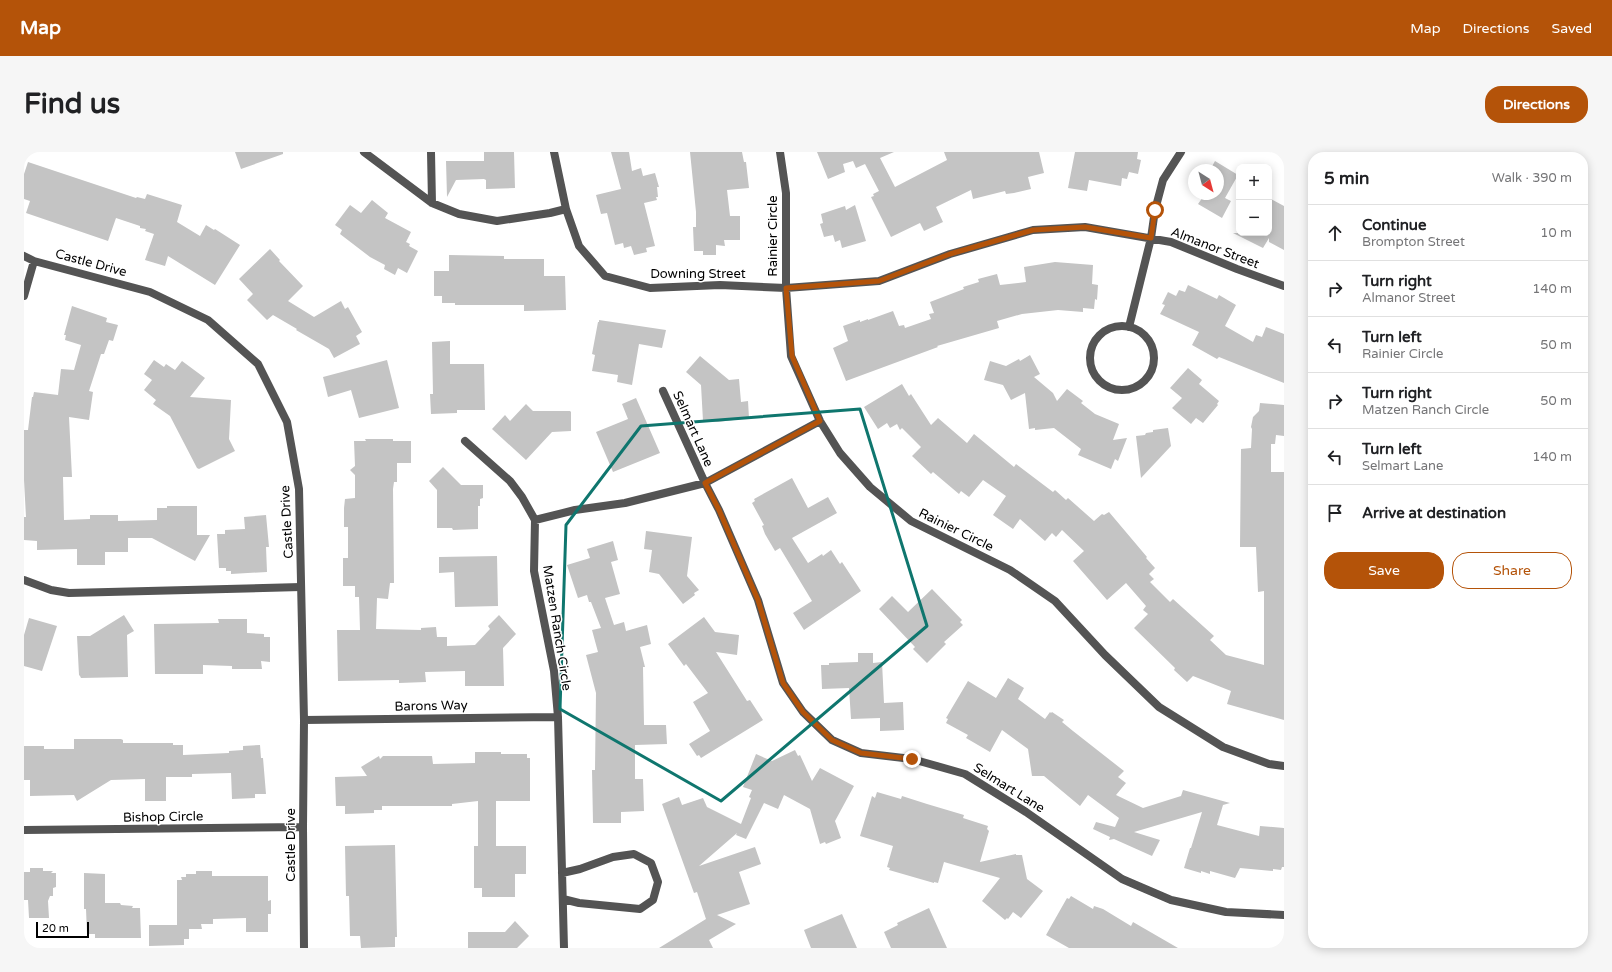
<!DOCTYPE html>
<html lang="en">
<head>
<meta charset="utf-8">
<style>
  :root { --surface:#fff; --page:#f6f6f6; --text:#202124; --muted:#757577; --line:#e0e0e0; --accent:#b45309 }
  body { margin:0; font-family:"Varela Round",sans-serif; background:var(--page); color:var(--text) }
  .controls { position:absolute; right:12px; top:12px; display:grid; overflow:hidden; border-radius:8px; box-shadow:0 2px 10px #0003 }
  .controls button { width:36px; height:36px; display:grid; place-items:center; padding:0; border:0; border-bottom:1px solid var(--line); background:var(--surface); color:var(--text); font:20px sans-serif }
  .compass { position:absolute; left:1164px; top:12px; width:36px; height:36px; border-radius:50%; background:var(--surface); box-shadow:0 2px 10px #0003; rotate:144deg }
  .scale { position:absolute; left:12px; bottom:10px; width:53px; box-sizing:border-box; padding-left:4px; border:2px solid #000; border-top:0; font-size:11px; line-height:14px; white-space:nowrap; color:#000; -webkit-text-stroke:3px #fff; paint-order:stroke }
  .stop { position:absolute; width:12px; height:12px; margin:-9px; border:3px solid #b45309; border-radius:50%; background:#fff }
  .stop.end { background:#b45309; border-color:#fff; box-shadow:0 1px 4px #0008 }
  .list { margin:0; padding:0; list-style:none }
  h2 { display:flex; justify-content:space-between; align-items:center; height:52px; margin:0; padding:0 16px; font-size:17px }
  h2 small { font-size:13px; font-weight:400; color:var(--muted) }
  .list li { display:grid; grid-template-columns:26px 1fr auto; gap:12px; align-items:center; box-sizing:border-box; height:56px; padding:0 16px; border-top:1px solid var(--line) }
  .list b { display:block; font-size:15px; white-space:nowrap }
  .list p { margin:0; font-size:13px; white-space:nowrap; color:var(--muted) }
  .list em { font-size:13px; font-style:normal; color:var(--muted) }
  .actions { display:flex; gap:8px; padding:12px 16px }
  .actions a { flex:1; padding:9px 0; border:1px solid var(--accent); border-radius:16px; text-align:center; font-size:14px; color:var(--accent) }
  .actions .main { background:var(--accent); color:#fff }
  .icon { flex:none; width:22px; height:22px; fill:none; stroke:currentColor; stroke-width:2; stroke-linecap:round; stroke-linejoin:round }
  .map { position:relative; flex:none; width:1260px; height:796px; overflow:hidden; border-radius:16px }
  header { display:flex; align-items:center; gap:24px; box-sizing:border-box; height:56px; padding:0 20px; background:var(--accent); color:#fff }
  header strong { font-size:19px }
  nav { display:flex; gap:22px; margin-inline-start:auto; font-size:14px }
  .intro { display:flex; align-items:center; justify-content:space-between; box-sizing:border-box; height:96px; padding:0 24px }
  h1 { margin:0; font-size:28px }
  .button { padding:10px 18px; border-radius:16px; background:var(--accent); color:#fff; font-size:14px; font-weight:700 }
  main { display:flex; gap:24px; padding:0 24px }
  aside { flex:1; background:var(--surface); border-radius:16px; box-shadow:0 2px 10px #0003 }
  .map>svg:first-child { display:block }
  .building { fill:#c4c4c4 }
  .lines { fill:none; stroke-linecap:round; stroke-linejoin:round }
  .service { stroke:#545454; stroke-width:8 }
  .minor { stroke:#545454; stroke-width:8 }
  .route { stroke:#b45309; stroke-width:5 }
  .marked { fill:none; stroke:#0f766e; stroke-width:3; stroke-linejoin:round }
  .labels { text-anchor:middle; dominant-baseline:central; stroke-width:3; stroke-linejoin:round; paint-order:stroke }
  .street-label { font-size:13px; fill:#000; stroke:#fff }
</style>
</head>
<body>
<header>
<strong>Map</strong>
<nav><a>Map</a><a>Directions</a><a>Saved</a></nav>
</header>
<div class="intro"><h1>Find us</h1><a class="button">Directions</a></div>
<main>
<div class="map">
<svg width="1260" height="796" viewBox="0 0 1260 796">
  <rect width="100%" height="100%" fill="#fff"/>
  <path class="building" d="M211,0H259V2L217,17Z
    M460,0H490L491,36L462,37V28L460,27L432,28L423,45L422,9H460Z
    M587,0H605L608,19L617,16L619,24L631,21L635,35H633L634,45H632L633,48L620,51L631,94L622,96L623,100L610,103L607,94L600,96L599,91L591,93L583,61L577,62L572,43L597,37Z
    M666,0H718L720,10H722L725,36L703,38L706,64H716V88H700L701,94L692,93V103H679V99H670L669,75H672V60Z
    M793,0H870L856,6L871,35L923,8L920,0H1015L1020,21L1004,25L1007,37L990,41L982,42L981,39L949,47L947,38L912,55L919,70L900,79L896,71L867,85L847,45L850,44L849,42L855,39L841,12L832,16L829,9L819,12L821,20L804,27Z
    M1051,0H1114L1113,7L1117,8L1114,22L1105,20L1103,27L1098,26L1097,34L1065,28L1063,39L1044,36Z
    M1191,9L1214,23L1201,46L1207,49L1198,66L1174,52L1181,42H1194V18H1186Z
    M4,10L112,46L113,45L121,47L123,42L158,53L153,70L176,84L182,73L190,78L191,77L216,93L191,133L144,104L141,114L121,108L130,82L121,79L122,77L116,76V74L92,66L84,89L2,61L6,49L0,47V22Z
    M1245,46L1260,54V98L1245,90V86L1239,96L1209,81H1245Z
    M348,48L364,61L361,66L387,80L382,90L386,92L385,94L394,99L383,121L374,116L371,123L360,117L361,113L346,105L316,82L318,78L311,73L326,53L337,61Z
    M831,53L842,89L818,96L816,88L811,90L809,83L800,85L796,72L799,71L797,62L821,54L822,58Z
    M246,97L256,108L255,109L279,134L264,149L290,165L317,149L321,157L324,155L338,180L332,184L336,192L310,206L305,197L272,178L273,177L249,163L243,168L223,148L229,142L215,127Z
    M425,103L480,104V107H520V124H541L542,158L500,159V153H431V151H418V144H410V119H425Z
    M1031,110L1069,113L1068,132L1074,133L1073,148L1071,147L1070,157L1059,156V160L1034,158L998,162L973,169L975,176L913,194L914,195L822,229L809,196L824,189L819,174L836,168V170L844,167V168L869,159L875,174L880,173L881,176L907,167L905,162L910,161L906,150L940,137L939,135L955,130L954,127L973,122L976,133L1002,130L1000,115Z
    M1164,133L1193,147L1195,143L1212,153L1201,174L1229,190L1232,183L1238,185L1242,175L1260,182V231L1195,205L1193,207L1168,193L1175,180L1136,162L1141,153L1138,152L1144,140L1152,144L1155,138L1161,140Z
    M48,154L83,166L82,170L94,173L89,189L85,188L80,202H77L65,239L69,240L65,268L45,265L48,325H39L40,368L66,367V363H94V369L133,368V356H143V354H173V383H186L171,409L128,386H104V400H81V413H53V397L13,398V389L0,388V365H2L0,328V278H4L8,245H9L10,240L34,243L37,217L50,218L57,193L41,188L42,183H40Z
    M575,168L642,178L638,196L615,192L608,233L593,230L594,223L568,219L571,203L568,202L574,170H575Z
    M426,189V212H460L461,258H433V261L407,262L406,242H409L408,190Z
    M1006,203L1016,222L1010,225L1029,241L1033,249L1043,237L1059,249L1057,251L1071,262L1095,272L1089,288L1103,286L1094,309L1091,307L1087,317L1054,303L1057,297L1030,276L1011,278V276L1005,277L1001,241L987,248L979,233L960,228L966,209L982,214L995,207L996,209Z
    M676,204L705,228L715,227L717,250L724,249L725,266L694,270L679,269L677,233L662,220Z
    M130,208L140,215L142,212L151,218L158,209L181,226L166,245L207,248L205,287L211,299L175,317L173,316L146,264L129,252L132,248L120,238L128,228L120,222Z
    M363,208L375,256L335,266L327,238L304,245L299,225Z
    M1164,216L1178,228L1175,232L1195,249L1193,252L1194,253L1179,271L1172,266L1167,272L1148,256L1158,246L1146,236Z
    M878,232L885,244L887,242L907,273L914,266L943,291L950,282L990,315L992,312L1029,340L1031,338L1042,348L1044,346L1070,369L1078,362L1080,363L1085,360L1123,405L1122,406L1131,416L1125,422L1130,427L1126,430L1146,450L1149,447L1190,484L1186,488L1202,503L1240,513V439L1234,440L1232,395H1216L1217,297L1227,296L1228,277L1227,275L1229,265L1235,259L1236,251L1260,253V284L1252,283L1251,292H1247V320H1260V568L1203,552L1207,539L1169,524L1163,530L1150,518L1151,516L1110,476L1124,462L1119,458L1122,454L1102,431L1083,448L1049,409L1060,399L1038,378L1032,385L1028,381L1021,389L996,367L989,377L969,363L982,344L959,328L945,345L937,339L935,342L909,320L907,322L888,304L897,295L878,276L876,278L873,272L866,276L863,271L854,277L840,255Z
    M612,246L636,301L589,320L572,280L604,267L598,252Z
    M502,252L509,259H546L547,260V279L528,280L502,308L468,277L481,263L486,269Z
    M1144,276L1147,294L1117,326L1112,284L1121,283L1122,281L1129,280V278Z
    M341,287H369V289H387V311H373V330H370L369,337L370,431H366L364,447L353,446L352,477L397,478V476L412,475L413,485H423V494L451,493L466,477L464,474L475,463L492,482L479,496L480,534H441V519L401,520L402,530L375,531V528L314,529L313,478H336L335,445H331V434H319V406H324V375H320V356L321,347L331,346V323L326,318L331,314L330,289H342Z
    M419,315L437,333H459V346L456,347V354H454V377L429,378L428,376H413V338L405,329Z
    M768,326L784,356L804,345L813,361L768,386L784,411L798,402L799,404L807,398L816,412L818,410L837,439L780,478L769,461L788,449L756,396L751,399L741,382L738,374L740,373L728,351L731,349L730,347Z
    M242,363L245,395H242L243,420L207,422V419H202V416H195L193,382H201V378L221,377L220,365Z
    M622,379L668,385L663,424L675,438L670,441L671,443L659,452L635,422L625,420L628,398L620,397Z
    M589,389L594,408L587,410L596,442L581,446L590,473L600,470L602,479L623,473L627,492L616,495L621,515H619L620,573H642L643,592L611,593V627H619L620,659L597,660V671H569L568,618H571L572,541L562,503L574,500L568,478L577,476L567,450H565L563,443L554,446L543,413L566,406L563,397Z
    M473,404L474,454L431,455L430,420L415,421V405Z
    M908,437L938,468L936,470L939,473L920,490L922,492L903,511L889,497L891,495L855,457L868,444L884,460Z
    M100,463L110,479L103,483L104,525L57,526L56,524L55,523L53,484H66Z
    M680,465L691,480L715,483L713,503L692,500L723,549L726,548L739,568L677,606L675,603L673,604L665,592L686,579L669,550L684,541L662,512L660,514L644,492Z
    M5,466L33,474L18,519L0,514V483Z
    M194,467H223V481L240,482V485H246V510L237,509L238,517H208V514L179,513V522H131L130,472L195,471Z
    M834,501H849V511L858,510L860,551L879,550L880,578L856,579V566L827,567L825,536L798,537L797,513H805V511L834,510Z
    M984,526L1000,536L994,547L1021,567L1026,560L1027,561L1028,560L1040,568L1038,570L1049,579L1100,619L1094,625L1102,631L1092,643L1119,656L1157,644L1159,638L1206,651L1199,653L1193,673L1235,684L1236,674L1260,676V715H1258L1257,718L1249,717V719L1216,716L1211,726L1186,719V722L1177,719V721L1160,716L1166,696H1167L1178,660L1110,680L1136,688L1128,704L1090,687L1085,688L1086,685L1069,677L1072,670L1091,675L1095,666L1064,643L1056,654L1020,624H1008L1004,597L978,578L966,600L942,586L944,583L922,571L924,567L922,566L944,529L972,546Z
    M50,587H97L99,588V591H149V593H159V603L205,601V599L219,598V594L236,593L237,606H239L242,642H231V646L208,647L207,621L168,622V625H142V649H121V627L87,628L53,649L50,643L6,644V628H0V594H20V597H50Z
    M771,598L774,604L776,603L788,629L796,616L830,634L811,669L817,686L802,692L801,690L796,692L786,657L760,643L754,657L740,651L722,687L712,683L713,681L675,714L731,695L737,712L715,720L726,752L693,763L712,772L685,788L689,796H635L682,767L673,740L670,741L638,652L655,645L658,653L679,646L683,655L717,672L727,646L725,645L728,638L719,635L732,602L748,609Z
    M451,600H477V602H503V606H506V649H472V694H502V722H491V745H458V736H450V694H454V649L428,652V654H358V658H350V661L321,662V654H312L311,625L343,624L337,615L355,604L356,607L359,604H408L409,612L451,611Z
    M853,640L877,647L878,644L903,652L940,663L939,666L964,674L963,677L965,679L956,710L992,702V703H998L1003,727L1019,739L997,766L989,760L984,767L983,766L981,768L958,749L976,726L920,710L914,731L910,730V731L865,718L866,716L863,715L869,694L836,684L848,644L851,646Z
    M371,693L373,785H371V795L337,796L336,784H326L325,744H322L321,694Z
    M6,716H19V719H29L27,721H32V735L29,736V744H26L24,749L25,766H5L4,748H0V720H6Z
    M172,719H188V724H244V749L247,748V762H244V780H222V766L189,767V772H177L178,777H165V787H160V793L125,794V773H153V728H158L157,725H162V722H172Z
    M60,721L81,722V751H96L97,753L109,754L108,756H116L117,786H71V782H63L62,757H60Z
    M1047,744L1069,757L1070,754L1079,757L1107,774L1109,770L1154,796H1045L1022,783L1043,746L1045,747Z
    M905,756L923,796H867L860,780L874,773L873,771Z
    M818,762L833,796H787L780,778Z
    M491,769L505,784L493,796H444V780H481Z"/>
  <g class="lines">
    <path class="service" d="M441,289L486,329L498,345L511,368
      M0,428L27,438L45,441L277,435"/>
    <path class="minor" d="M340,0L408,51L435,62L473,69L526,61L542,57
      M407,0L408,51
      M530,0L542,57L555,94L581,124L626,136L696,133L762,136L855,129L926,102L1009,78L1061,75L1147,90L1213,117L1260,134
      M756,0L762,41V136L767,204L796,269L816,301L846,335L887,369L986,418L1031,449L1081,503L1135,555L1199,595L1245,612L1260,614
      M0,104L10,109L126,140L184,168L234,212L263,270L275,337L280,568L279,675L280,796
      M0,144L10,109
      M1066 206a32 32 0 1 1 64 0a32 32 0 1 1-64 0Z
      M1105,175L1127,86L1131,58L1139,28L1157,0
      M639,239L681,331L695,358L734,448L759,531L779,560L808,588L837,601L888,607L941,622L1002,660L1098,727L1147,748L1202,760L1260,763
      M280,568L534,565
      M0,678L279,675
      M538,721L556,717L589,705L610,702L627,711L634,730L629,748L616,757L555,751L539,747
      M540,796L534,565L530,519L510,419L511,368L551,358L601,351L681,331L796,269"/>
  </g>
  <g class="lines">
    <path class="route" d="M888,607L837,601L808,588L779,560L759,531L734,448L695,358L681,331L796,269L768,204L762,136L855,129L926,102L1009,78L1061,75L1127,86L1131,58"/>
  </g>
  <path class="marked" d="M836,257L903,474L697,649L536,557L542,373L617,274Z"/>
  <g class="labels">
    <g class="street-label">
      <text transform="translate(749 84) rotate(-90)">Rainier Circle</text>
      <text transform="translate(1191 96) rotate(21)">Almanor Street</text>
      <text transform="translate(67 111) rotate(15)">Castle Drive</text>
      <text x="674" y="122">Downing Street</text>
      <text transform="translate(669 277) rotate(66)">Selmart Lane</text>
      <text transform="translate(263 370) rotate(-93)">Castle Drive</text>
      <text transform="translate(932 378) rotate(26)">Rainier Circle</text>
      <text transform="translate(533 476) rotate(81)">Matzen Ranch Circle</text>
      <text transform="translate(407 554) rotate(-1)">Barons Way</text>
      <text transform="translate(985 636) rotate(32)">Selmart Lane</text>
      <text transform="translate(139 665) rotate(-1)">Bishop Circle</text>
      <text transform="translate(267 693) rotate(-90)">Castle Drive</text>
    </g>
  </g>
</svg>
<div class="controls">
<button>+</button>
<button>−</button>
</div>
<svg class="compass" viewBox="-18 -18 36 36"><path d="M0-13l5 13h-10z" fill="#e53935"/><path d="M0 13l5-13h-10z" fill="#757577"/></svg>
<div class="scale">20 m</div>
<div class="stop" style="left:1131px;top:58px"></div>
<div class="stop end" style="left:888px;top:607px"></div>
</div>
<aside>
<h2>5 min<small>Walk · 390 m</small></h2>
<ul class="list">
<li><svg class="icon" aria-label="ahead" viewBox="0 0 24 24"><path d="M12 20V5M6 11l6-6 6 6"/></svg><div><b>Continue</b><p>Brompton Street</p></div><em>10 m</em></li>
<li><svg class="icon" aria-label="right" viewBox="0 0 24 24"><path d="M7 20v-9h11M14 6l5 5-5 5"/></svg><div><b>Turn right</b><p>Almanor Street</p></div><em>140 m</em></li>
<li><svg class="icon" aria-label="left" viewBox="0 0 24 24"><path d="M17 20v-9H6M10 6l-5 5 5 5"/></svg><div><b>Turn left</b><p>Rainier Circle</p></div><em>50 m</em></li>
<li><svg class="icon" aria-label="right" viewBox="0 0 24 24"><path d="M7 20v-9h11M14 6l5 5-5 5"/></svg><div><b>Turn right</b><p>Matzen Ranch Circle</p></div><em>50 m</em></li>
<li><svg class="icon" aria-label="left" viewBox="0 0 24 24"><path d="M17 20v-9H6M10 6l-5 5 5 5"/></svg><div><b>Turn left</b><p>Selmart Lane</p></div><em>140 m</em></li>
<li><svg class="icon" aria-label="arrive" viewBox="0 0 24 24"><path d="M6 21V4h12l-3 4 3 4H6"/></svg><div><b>Arrive at destination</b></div></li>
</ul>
<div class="actions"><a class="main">Save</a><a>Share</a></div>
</aside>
</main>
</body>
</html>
